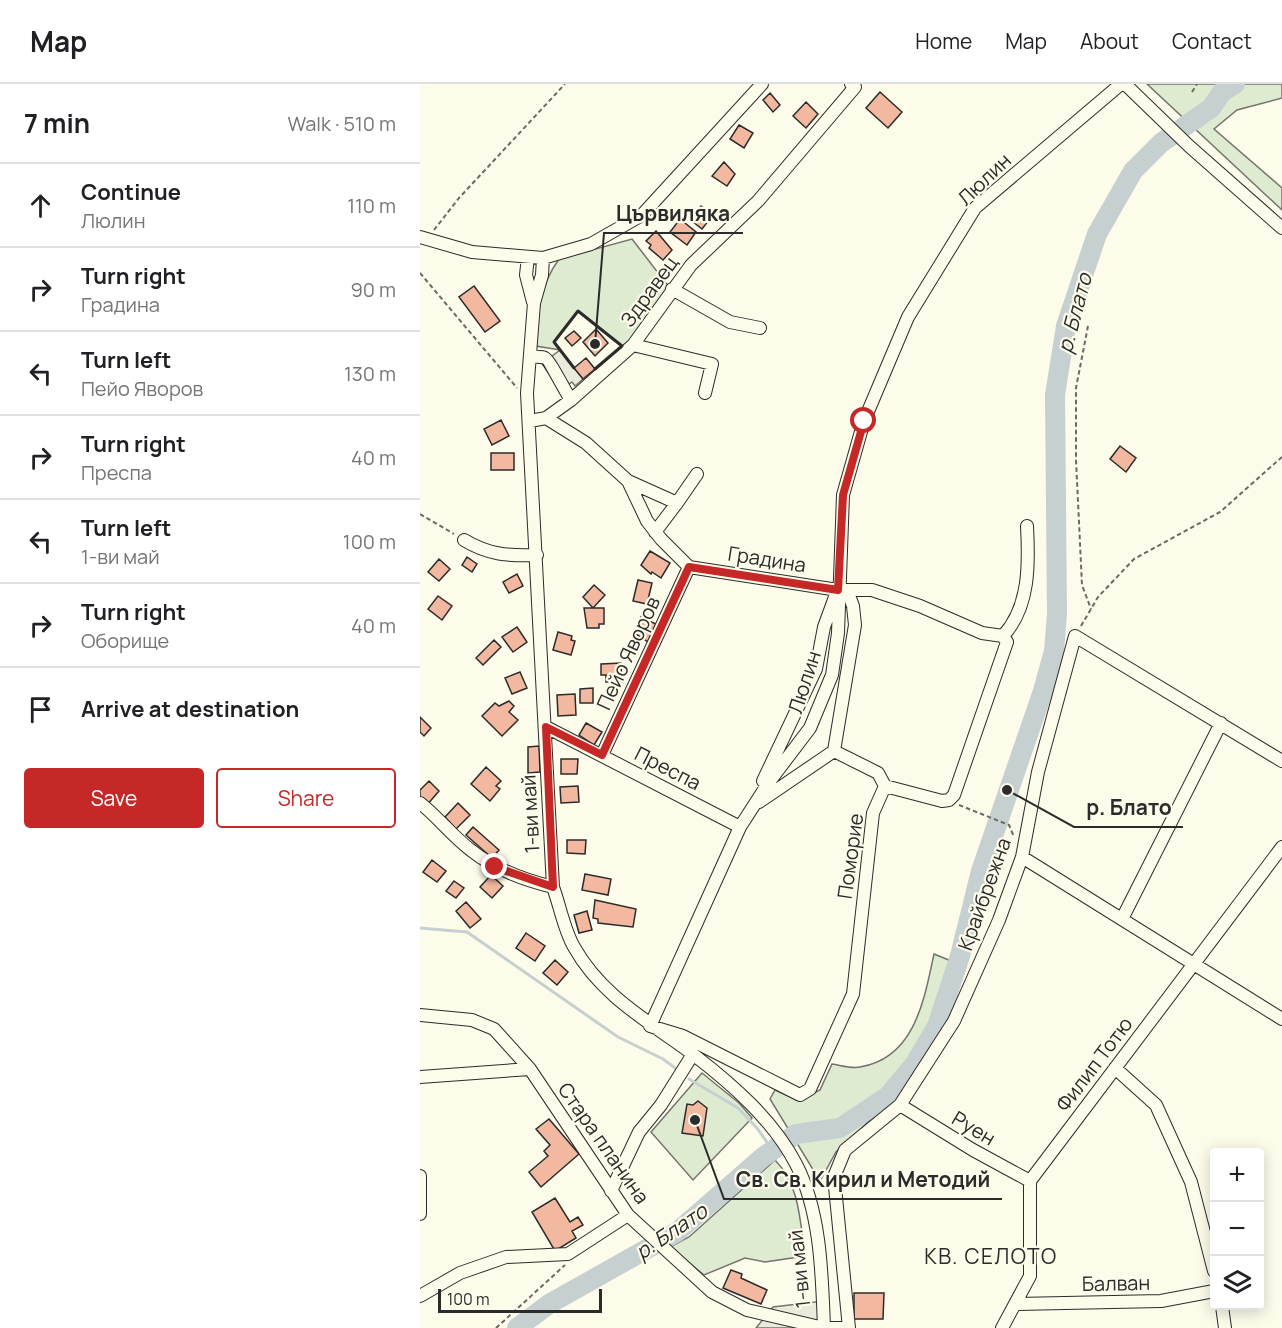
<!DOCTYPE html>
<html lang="en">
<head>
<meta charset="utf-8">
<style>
  :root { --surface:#fff; --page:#f6f6f6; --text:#202124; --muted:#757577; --line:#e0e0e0; --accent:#c62828 }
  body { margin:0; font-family:Manrope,sans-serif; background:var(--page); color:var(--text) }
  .controls { position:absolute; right:18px; bottom:18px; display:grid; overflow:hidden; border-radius:6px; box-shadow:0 3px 15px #0003 }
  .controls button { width:54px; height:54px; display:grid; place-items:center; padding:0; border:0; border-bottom:2px solid var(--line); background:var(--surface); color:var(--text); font:30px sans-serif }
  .scale { position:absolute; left:18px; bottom:15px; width:164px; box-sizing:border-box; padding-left:6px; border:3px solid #2b2b2b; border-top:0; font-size:16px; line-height:21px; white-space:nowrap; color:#2b2b2b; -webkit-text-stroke:4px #fdfbea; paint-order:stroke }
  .stop { position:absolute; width:18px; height:18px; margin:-14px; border:4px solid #c62828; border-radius:50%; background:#fff }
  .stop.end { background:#c62828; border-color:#fff; box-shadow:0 2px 6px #0008 }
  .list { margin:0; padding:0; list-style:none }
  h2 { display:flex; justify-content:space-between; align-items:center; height:78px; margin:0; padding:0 24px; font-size:26px }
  h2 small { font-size:20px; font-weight:400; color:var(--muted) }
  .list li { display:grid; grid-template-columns:39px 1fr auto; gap:18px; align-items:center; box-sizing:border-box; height:84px; padding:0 24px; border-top:2px solid var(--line) }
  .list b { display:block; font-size:22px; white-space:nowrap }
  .list p { margin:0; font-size:20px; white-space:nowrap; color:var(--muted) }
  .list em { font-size:20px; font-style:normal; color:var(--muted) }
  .actions { display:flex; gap:12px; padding:18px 24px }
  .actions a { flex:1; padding:14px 0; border:2px solid var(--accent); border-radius:6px; text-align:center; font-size:21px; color:var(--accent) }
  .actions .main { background:var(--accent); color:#fff }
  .icon { flex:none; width:33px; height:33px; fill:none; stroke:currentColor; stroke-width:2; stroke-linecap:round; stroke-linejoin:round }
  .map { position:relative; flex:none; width:862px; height:1244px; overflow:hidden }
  header { display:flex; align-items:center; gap:36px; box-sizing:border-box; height:84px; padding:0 30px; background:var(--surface); border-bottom:2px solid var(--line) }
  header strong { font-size:28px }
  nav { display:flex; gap:33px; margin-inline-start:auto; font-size:21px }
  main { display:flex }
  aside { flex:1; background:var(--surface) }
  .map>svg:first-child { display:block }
  .green { fill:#deebd1; stroke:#74746e; stroke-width:1.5 }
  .parking { fill:#eceadb; stroke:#74746e; stroke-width:1.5 }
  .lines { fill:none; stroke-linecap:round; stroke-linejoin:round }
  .stream { stroke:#c7d0d0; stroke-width:3 }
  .river { stroke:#c7d0d0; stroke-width:20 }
  .building { fill:#f2b8a0; stroke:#2b2b2b; stroke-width:1.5 }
  .minor-casing { stroke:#2b2b2b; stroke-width:14 }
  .path { stroke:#6a6964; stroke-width:2; stroke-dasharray:4.5 3; stroke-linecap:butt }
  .minor { stroke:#fdfbea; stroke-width:12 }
  .wall { stroke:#2b2b2b; stroke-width:3 }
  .route { stroke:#c62828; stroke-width:8 }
  .labels { text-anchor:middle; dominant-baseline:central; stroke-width:4.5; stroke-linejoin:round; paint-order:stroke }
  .street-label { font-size:20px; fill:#2b2b2b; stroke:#fdfbea }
  .water-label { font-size:21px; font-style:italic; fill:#2b2b2b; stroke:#fdfbea }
  .neighbourhood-label { font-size:21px; letter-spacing:1.5px; fill:#2b2b2b; stroke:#fdfbea }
  .leader { fill:none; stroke:#2b2b2b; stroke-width:2 }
  .callout-dot { fill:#2b2b2b; stroke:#fdfbea; stroke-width:2 }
  .callout-label { font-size:21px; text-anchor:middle; font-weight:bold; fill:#2b2b2b; stroke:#fdfbea; stroke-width:4.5; stroke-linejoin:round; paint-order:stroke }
</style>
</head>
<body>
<header>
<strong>Map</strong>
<nav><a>Home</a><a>Map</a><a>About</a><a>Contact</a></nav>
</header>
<main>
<aside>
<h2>7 min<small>Walk · 510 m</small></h2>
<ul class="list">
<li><svg class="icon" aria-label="ahead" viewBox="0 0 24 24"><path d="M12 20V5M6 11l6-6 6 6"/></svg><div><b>Continue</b><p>Люлин</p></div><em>110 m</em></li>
<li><svg class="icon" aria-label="right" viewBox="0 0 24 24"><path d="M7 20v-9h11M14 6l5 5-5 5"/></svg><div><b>Turn right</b><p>Градина</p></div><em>90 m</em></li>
<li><svg class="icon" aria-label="left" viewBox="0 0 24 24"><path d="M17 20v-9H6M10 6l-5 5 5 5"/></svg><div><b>Turn left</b><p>Пейо Яворов</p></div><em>130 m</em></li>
<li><svg class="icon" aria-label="right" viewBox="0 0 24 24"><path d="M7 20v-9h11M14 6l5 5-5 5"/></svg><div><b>Turn right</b><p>Преспа</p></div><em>40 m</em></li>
<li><svg class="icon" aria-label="left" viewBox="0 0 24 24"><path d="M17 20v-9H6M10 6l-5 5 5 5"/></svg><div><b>Turn left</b><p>1-ви май</p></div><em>100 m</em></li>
<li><svg class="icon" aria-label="right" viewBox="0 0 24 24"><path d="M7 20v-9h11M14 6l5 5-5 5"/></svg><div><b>Turn right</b><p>Оборище</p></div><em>40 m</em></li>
<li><svg class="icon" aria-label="arrive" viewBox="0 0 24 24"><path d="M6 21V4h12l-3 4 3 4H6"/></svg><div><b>Arrive at destination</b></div></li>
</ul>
<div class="actions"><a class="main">Save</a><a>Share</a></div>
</aside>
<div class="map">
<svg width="862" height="1244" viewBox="0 0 862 1244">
  <rect width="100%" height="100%" fill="#fdfbea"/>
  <path class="green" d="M727,0H862V14L817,26L794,45L862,104V126Z
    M212,155L249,203L217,254L202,262L158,227L134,258L140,266L116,262C117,229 119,203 139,175Z
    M514,870L546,883L524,944L478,1010L416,1068L400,1097L350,1015L355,1006L379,1017L400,1006L412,980C420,981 431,985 440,983C495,974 504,916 514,870Z
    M282,989L319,1019L332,1034L273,1096L231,1048Z
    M355,1076C380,1101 380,1138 385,1172L345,1178L325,1174L284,1191L250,1163L269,1153Z"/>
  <path class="parking" d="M140,266L163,295L155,302L152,298L145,303L131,273Z
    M403,1217V1244H336L353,1223Z"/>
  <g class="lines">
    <path class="stream" d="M0,844L47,848L198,953L243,975L255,984
      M269,995L318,1024L337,1044L353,1067"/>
    <path class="river" d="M97,1244L129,1220L257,1148L343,1073L376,1050L420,1044L468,1012L494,981L517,942L540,872L561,787L623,607L634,567L637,530L635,311L646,242L677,150L713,87L741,59L791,24L802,8L815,0"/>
  </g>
  <path class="building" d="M460,8L482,28L468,44L446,24Z
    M350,9L360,21L353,28L343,16Z
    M386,18L398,30L386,44L373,32Z
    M319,41L333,49L324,64L310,55Z
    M304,78L315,90L307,102L292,92Z
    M281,122L293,131L282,145L267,133L273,124L277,127Z
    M260,135L276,148L267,161L250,148Z
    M236,147L252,166L243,176L229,164L231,161L226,157Z
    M54,202L80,237L65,248L39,213Z
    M176,245L188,259L175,272L163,258Z
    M154,247L161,254L152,262L145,254Z
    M166,274L175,285L163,295L154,284Z
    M81,336L89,352L72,361L64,345Z
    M700,362L716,374L706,388L690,375Z
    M71,369H94V386H71Z
    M230,467L250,479L241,494L232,488L231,490L221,481Z
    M47,473L57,480L52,488L42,481Z
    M19,475L30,485L19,497L8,488Z
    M97,490L103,502L89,509L83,498Z
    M218,496L232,499L227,520L213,517Z
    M174,501L185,511L173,524L163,513Z
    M18,512L32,522L22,536L8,525Z
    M164,524H184V540H179V544H167Z
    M221,533L236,540L228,558L214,549Z
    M97,543L107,558L93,568L82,553Z
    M138,548L152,552L151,556L155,557L151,571L133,566Z
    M74,556L81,563L63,581L56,574Z
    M201,579L202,598H186V591H181V580Z
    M100,588L107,604L92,610L85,594Z
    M173,604V619H160V605Z
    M155,610L156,631L138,632L137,611Z
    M89,617L94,622L89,628L98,636L82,652L62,632L75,619L79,622Z
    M0,633L11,644L4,652L0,648Z
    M166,639L182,648L174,661L159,651Z
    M119,662L120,688L108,689V663Z
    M141,675H158L157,690H141Z
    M66,683L81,697L76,702L80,705L70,717L51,700Z
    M9,697L19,707L7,721L0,715V706Z
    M158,702L159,718L141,719L140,703Z
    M38,719L50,731L36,745L25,733Z
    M53,743L79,766L72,774L46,751Z
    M147,756H166L165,770L147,769Z
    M12,776L26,787L17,798L3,788Z
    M165,790L191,795L188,811L162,806Z
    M71,791L83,802L72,814L60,803Z
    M34,797L44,804L36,814L26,807Z
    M175,816L216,825L213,843L178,839V835L173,834Z
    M46,818L61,835L50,844L36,827Z
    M167,827L172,846L159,849L154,831Z
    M106,849L125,862L115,877L96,864Z
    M135,876L148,888L137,901L123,889Z
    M278,1017L287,1024L283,1052L262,1049L267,1020L273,1021Z
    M129,1035L159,1070L121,1103L109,1088L128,1072L124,1067L130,1061L116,1045Z
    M135,1114L150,1138L158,1133L163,1141L152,1147L156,1154L135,1167L112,1128Z
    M311,1186L322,1190L321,1194L347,1206L341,1220L303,1204Z
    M434,1209H464L463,1235H434Z"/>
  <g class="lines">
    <g class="minor-casing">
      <path id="minor" d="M705,0L769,62L862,144
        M0,153L52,168L123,174L171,160L222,131L342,0
        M108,173L106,191L113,218
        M123,174L122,191L114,219L107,309L133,803C140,822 144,846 154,863C182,913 230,938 274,971C313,1001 353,1036 376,1080C401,1128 402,1191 404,1244
        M252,205L310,238L340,244
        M213,261L292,280L285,309
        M110,273C114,273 121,272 125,274C129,275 146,309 151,316
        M126,334L166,359L208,397L227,437L241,455L269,483
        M110,337L126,334L151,316L213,261L271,181L338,117L435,3L431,0
        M208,397L257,419L277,390
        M235,448L257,419
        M44,456C69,471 88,472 117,471
        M269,483L418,506H452L500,522L562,549L583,552L587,558L534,711L529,716L522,717L465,702L453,729L433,910L390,1005L380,1011L263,952L230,942L320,743L349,698L390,644L412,591L418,549L423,411L444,337L488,233L555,124L701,0
        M583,552C610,523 609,479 607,442
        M126,643L320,743
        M414,667L458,689L465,702
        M182,671L269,483
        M343,697L396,585L404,543L415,513
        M339,718L414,667L435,541L433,522L427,506
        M0,719C19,734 33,753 52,767C76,786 104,796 133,803
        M602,773L862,935
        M702,835L801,639
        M0,931L52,936L74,945L110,985L208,1131L292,1208L327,1226L404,1244H424
        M695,984L736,1021L771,1098L794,1187
        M0,993L110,985
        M480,1021L553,1066L610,1097
        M0,1092V1130
        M191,1107L219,1048L241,1021L273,970
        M0,1212L40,1189L86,1173L148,1170L208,1131
        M597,1220L741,1217L794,1207
        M802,1222L805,1244
        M429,1244L414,1093L425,1066L480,1021L534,937L579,836L602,773L618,688L655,552L862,677
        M582,1244L610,1192V1097L862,763"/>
    </g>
    <path class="path" d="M772,8L777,0
      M14,146L39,114L145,0
      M0,189L97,304
      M668,242L656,304V376L662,501L671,525
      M0,430L34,450
      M661,542L678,513L714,475L800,428L862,373
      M539,721L589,741L594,753
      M76,1244L145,1181"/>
    <use href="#minor" class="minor"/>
    <path class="wall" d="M154,284L134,258L158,227L202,262L175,285"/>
  </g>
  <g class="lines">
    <path class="route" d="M75,783L133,803L126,643L182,671L269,483L418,506L423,411L444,337"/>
  </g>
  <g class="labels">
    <g class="street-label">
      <text transform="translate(564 95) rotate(-44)">Люлин</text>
      <text transform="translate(229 207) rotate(-54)">Здравец</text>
      <text transform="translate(347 475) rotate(9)">Градина</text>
      <text transform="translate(208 569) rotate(-65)">Пейо Яворов</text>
      <text transform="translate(384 598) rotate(-72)">Люлин</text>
      <text transform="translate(248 684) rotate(27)">Преспа</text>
      <text transform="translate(110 730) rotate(-93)">1-ви май</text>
      <text transform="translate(430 772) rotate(-82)">Поморие</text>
      <text transform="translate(564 810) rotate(-70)">Крайбрежна</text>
      <text transform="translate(674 980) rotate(-53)">Филип Тотю</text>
      <text transform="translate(554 1044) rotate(31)">Руен</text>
      <text transform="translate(184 1059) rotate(55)">Стара планина</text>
      <text transform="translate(379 1185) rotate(-96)">1-ви май</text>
      <text transform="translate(696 1199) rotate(-1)">Балван</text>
    </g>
    <g class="water-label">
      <text transform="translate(654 229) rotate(-75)">р. Блато</text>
      <text transform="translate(251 1147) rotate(-34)">р. Блато</text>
    </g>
    <g class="neighbourhood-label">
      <text x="571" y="1172">КВ. СЕЛОТО</text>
    </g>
  </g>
  <path class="leader" d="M175 260L184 149H323M587 706L654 743H763M275 1036L304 1115H582"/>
  <g class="callout-dot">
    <circle cx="175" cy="260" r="6"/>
    <circle cx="587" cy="706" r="6"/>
    <circle cx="275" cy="1036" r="6"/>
  </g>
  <g class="callout-label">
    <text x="253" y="137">Цървиляка</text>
    <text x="709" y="731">р. Блато</text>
    <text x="443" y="1103">Св. Св. Кирил и Методий</text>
  </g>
</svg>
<div class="controls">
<button>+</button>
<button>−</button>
<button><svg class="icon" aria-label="layers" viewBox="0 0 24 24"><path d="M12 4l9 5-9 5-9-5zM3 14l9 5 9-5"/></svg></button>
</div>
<div class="scale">100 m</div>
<div class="stop" style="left:444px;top:337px"></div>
<div class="stop end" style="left:75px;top:783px"></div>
</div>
</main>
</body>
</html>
